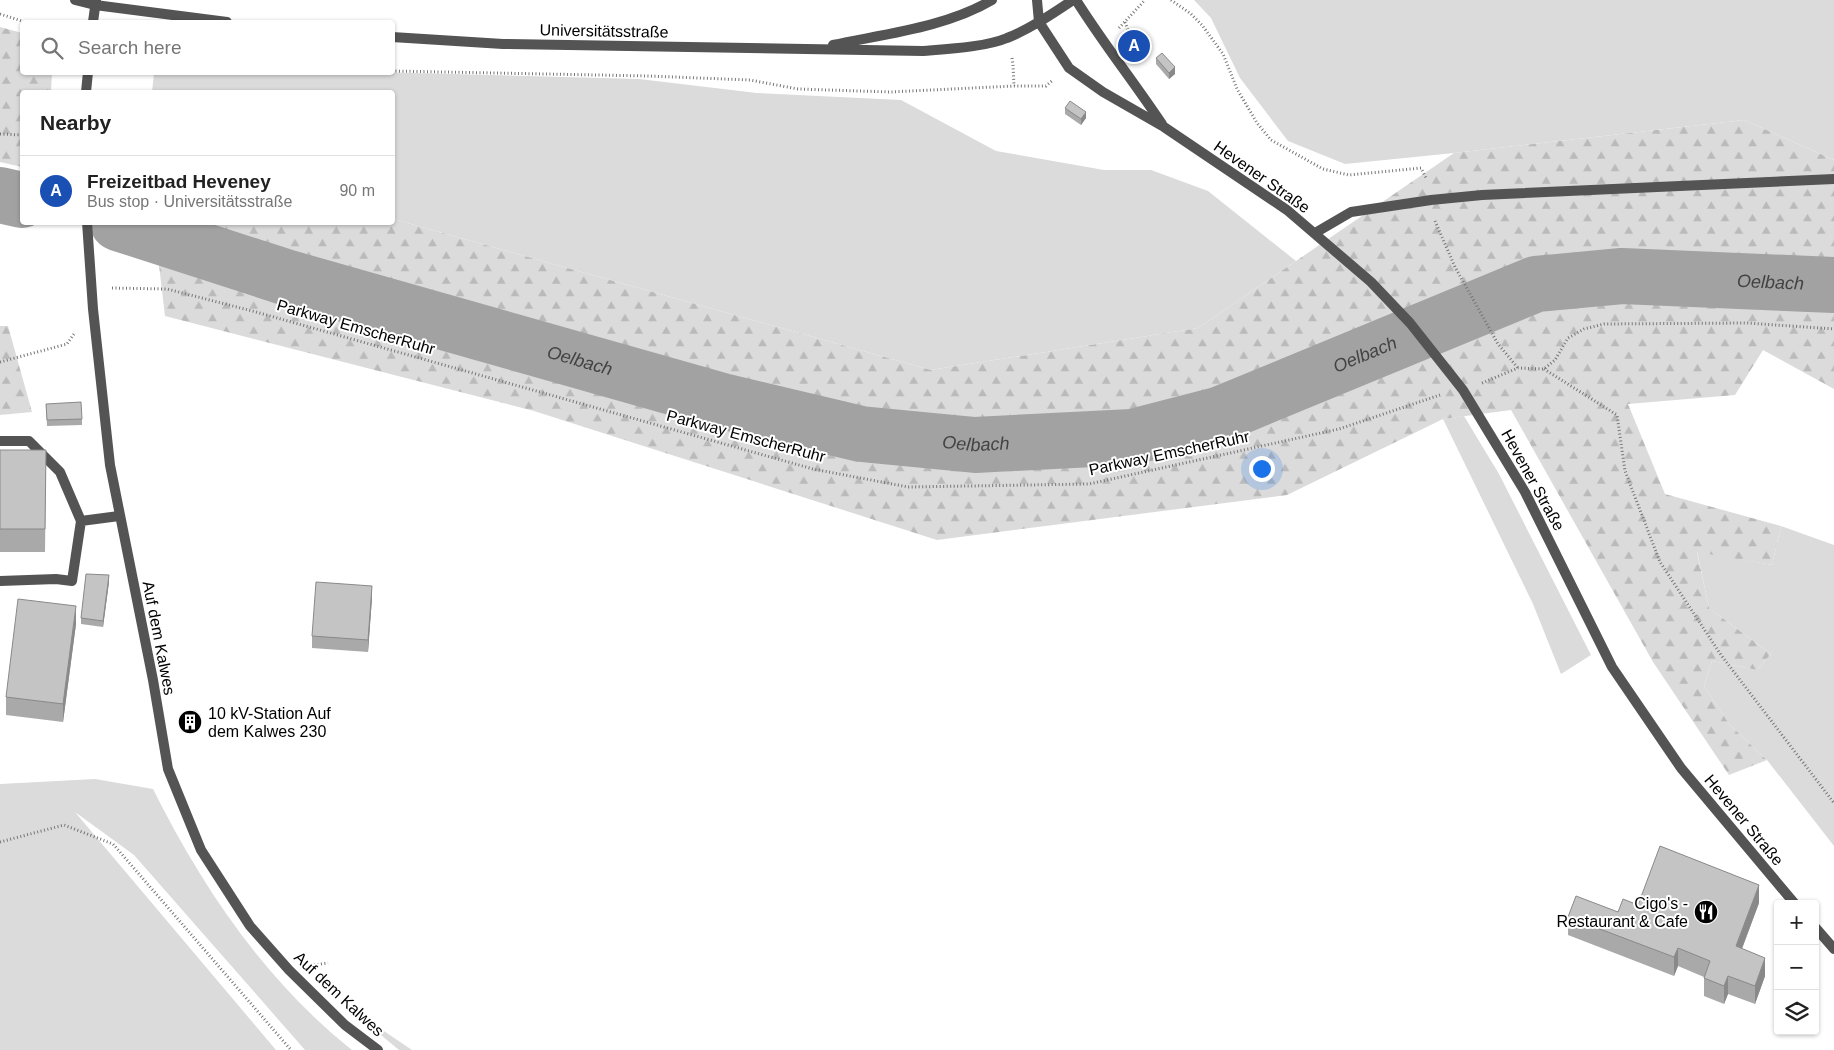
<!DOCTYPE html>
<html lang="en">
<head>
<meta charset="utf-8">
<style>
  :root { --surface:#fff; --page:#f6f6f6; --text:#222; --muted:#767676; --line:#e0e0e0; --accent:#7c3aed }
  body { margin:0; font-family:Arial,sans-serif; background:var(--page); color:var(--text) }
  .controls { position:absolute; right:15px; bottom:15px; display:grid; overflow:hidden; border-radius:5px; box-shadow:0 1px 4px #0004 }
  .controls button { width:45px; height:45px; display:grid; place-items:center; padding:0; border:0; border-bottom:1px solid var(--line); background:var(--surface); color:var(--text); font:25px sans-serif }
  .you { position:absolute; left:1261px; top:468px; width:18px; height:18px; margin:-12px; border:4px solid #fff; border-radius:50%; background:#1a73e8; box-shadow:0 0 0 8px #1a73e833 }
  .badge { display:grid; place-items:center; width:32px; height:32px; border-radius:50%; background:var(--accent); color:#fff; font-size:16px; font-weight:700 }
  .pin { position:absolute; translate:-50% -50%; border:2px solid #fff; box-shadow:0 1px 5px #0006 }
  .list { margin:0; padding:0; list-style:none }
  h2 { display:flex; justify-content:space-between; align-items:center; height:65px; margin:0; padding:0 20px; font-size:21px }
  h2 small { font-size:16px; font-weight:400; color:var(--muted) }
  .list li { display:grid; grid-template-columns:32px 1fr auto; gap:15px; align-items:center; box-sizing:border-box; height:70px; padding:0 20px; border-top:1px solid var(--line) }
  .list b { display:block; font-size:19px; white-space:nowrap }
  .list p { margin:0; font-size:16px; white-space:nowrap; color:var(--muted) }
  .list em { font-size:16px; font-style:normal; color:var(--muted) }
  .icon { flex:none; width:28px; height:28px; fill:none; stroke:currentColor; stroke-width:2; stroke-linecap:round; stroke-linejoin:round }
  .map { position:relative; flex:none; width:1834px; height:1050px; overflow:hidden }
  .search { position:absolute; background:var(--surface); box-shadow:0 1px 4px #0004; left:20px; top:20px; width:375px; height:55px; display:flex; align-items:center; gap:12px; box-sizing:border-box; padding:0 18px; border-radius:5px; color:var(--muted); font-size:19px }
  .panel { position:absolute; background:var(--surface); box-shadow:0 1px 4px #0004; left:20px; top:90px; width:375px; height:135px; border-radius:5px }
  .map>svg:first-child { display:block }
  .grass { fill:#dbdbdb }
  .forest { fill:url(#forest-firs) }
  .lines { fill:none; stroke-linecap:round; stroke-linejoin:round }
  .river { stroke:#a2a2a2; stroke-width:56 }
  .path { stroke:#767676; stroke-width:3; stroke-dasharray:1 2.5; stroke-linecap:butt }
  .service { stroke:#545454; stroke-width:10 }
  .minor { stroke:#545454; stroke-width:10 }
  .tertiary { stroke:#545454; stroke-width:10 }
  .wall { fill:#a9a9a9 }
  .shaded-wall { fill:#898989 }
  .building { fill:#c4c4c4; stroke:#898989 }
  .labels { text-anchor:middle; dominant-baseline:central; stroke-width:4; stroke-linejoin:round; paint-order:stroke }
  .street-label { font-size:16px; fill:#000; stroke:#fff }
  .poi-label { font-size:16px; fill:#000; stroke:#fff; text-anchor:start }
  .water-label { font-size:18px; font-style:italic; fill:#434343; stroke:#fff }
</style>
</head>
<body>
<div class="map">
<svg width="1834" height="1050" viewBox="0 0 1834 1050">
  <defs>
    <pattern id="forest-firs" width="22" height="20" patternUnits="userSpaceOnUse" patternTransform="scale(1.25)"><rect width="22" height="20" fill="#dbdbdb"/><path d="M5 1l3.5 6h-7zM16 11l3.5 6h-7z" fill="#bababa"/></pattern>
  </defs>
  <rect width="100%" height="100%" fill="#fff"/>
  <path class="grass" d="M1194,0H1834V160L1744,120L1454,153L1345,164L1288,141L1240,78L1211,18Z
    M377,72L639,79L757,93L901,100L996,151L1104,170H1151L1208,191L1296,261L1198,328L931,370L393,219L392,92H152L154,73Z
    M1464,416L1499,474L1591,655L1561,674L1533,604L1443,419Z
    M1781,526L1834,545V846L1767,760L1730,725L1704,686L1712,661L1757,670L1771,654L1709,608L1697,551L1772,565Z
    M95,779L153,789C202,887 265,981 352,1050H305L134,855L75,812L276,1050H0V784Z
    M341,1002L412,1050H399Z"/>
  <path class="forest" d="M0,27L22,33V72L52,73L51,92H22V167L0,162Z
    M1744,120L1834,160V389L1763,350L1735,395L1628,404L1665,494L1781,526L1772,565L1697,552L1709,608L1771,654L1757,670L1712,661L1704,686L1730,725L1767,760L1729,775L1653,662L1511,410L1443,419L1287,495L937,540L534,411L165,316L154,223L392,222L393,219L931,370L1198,328L1454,153Z
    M0,326H8L32,412L0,415Z"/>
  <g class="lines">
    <g class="river">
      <path d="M0,195L22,200"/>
      <path id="s1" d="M118,223L285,277L722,401L861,434L975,445L1132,437L1221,414L1536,284L1622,276L1834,285"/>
    </g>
    <path class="path" d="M1171,0L1191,14L1202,25L1223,54L1237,89L1257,123L1271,140L1323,169L1349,175L1421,168L1426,178
      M0,14L25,22
      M1125,22L1132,41
      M1119,28L1145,0
      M1012,58L1013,65L1014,86
      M392,71L648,76L750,80L798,89L890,92L1014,86H1046L1053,80
      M0,134L22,135
      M1435,221L1455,267L1498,344L1518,368
      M112,288L167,289L256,312L813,469L908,487L1089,484L1339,429L1440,395
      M0,362L67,344L74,334
      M1544,369L1617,415L1625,471L1660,562L1721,655L1834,803
      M1482,383L1518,368L1544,369L1555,360L1568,338L1584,329L1604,324L1748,323L1834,329
      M0,842L64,825L113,844L291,1050
      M314,965L328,963"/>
    <path class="service" d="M1315,233L1351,212L1431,200L1482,195L1834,179
      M0,441H29L60,472L81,521L72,581L56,579L0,581
      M81,521L119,516"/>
    <path class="minor" d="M93,22L96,0
      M86,92L88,72
      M87,222L93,309L110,465L153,680L168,769L201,850L250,926L289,970L345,1025L378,1050"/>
    <path class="tertiary" d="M75,0L95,5L227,22
      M1037,0L1039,22L1069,68L1103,92L1164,127L1287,210L1371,282L1410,323L1463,390L1525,492L1612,667L1681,768L1795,904
      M1076,0C1103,43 1134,82 1162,124
      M392,37L503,44L923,51C947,49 986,47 1007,38C1030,29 1052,14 1073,0
      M833,45C884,34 947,27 992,0
      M1815,927L1834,949"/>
  </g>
  <path class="wall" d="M1156,58L1175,74L1169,79L1156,64Z
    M1065,108L1086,118L1081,125L1065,114Z
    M46,404L82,419V425L47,426Z
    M0,450L46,473L45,552H0Z
    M109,582L103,627L81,624V618Z
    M372,598L368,652L312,648V636Z
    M76,624L63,722L6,715V697Z
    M183,713L197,718V724L184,725Z
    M1759,903L1742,949L1765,976L1755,1004L1728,994L1724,1004L1704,996V977L1678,966L1674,976L1568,935V917L1618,912L1638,905Z"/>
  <path class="shaded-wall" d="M1175,67V74L1169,79V73Z
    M1086,112V118L1081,125V119Z
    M109,575V582L103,627V621Z
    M372,586V598L368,652V640Z
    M76,606V624L63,722V704Z
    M1759,885V903L1736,964V946Z
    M1678,948V966L1674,976V957Z
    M1765,958V976L1755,1004V986Z
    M1728,976V994L1724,1004V986Z"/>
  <path class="building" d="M1162,53L1175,67L1169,73L1156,58Z
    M1070,101L1086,112L1081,119L1065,108Z
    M81,402L82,419L47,420L46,404Z
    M0,450H46L45,529H0Z
    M86,574L109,575L103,621L81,618Z
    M316,582L372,586L368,640L312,636Z
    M18,599L76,606L63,704L6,697Z
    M196,711L197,718L184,719L183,713Z
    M1660,846L1759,885L1736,946L1765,958L1755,986L1728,976L1724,986L1704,978L1710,961L1678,948L1674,957L1568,917L1576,896L1618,912L1623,899L1638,905Z"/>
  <defs>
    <g id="building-disc" transform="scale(1.25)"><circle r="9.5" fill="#000" stroke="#fff"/><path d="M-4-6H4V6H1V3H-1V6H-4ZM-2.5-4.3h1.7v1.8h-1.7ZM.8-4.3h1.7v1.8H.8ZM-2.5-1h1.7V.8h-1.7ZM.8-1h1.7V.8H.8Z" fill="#fff"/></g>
    <g id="restaurant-disc" transform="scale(1.25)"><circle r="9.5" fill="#000" stroke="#fff"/><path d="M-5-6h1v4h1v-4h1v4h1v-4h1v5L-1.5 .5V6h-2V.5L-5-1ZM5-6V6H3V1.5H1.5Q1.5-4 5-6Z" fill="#fff"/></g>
  </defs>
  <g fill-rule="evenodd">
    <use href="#building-disc" x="190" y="722"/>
    <use href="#restaurant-disc" x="1706" y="912"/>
  </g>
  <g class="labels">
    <g class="street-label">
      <text transform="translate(604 31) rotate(1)">Universitätsstraße</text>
      <text transform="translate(1262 177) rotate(35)">Hevener Straße</text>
      <text transform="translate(356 327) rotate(16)">Parkway EmscherRuhr</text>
      <text transform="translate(746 436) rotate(15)">Parkway EmscherRuhr</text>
      <text transform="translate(1169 453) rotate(-12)">Parkway EmscherRuhr</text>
      <text transform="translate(1533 480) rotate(61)">Hevener Straße</text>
      <text transform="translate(159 638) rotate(79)">Auf dem Kalwes</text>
      <text transform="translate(1744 820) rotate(50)">Hevener Straße</text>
      <text transform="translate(339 994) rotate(43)">Auf dem Kalwes</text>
    </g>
    <g class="poi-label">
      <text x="208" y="713">10 kV-Station Auf<tspan x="208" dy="18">dem Kalwes 230</tspan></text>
      <text x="1688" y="903" text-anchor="end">Cigo's -<tspan x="1688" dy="18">Restaurant &amp; Cafe</tspan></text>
    </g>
    <g class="water-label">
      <text stroke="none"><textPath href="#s1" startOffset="1712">Oelbach</textPath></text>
      <text stroke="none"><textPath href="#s1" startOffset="1292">Oelbach</textPath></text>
      <text stroke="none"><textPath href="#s1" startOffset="482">Oelbach</textPath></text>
      <text stroke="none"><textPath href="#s1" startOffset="888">Oelbach</textPath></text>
    </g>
  </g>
</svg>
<div class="controls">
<button>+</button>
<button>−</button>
<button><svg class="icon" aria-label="layers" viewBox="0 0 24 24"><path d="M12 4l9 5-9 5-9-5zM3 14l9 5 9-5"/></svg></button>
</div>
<div class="you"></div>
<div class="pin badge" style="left:1134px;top:46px;background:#1a4fb4">A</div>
<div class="search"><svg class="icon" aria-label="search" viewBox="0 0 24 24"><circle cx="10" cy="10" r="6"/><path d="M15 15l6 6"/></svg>Search here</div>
<section class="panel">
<h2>Nearby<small></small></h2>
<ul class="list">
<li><span class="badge" style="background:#1a4fb4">A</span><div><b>Freizeitbad Heveney</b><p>Bus stop · Universitätsstraße</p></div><em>90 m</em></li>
</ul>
</section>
</div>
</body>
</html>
